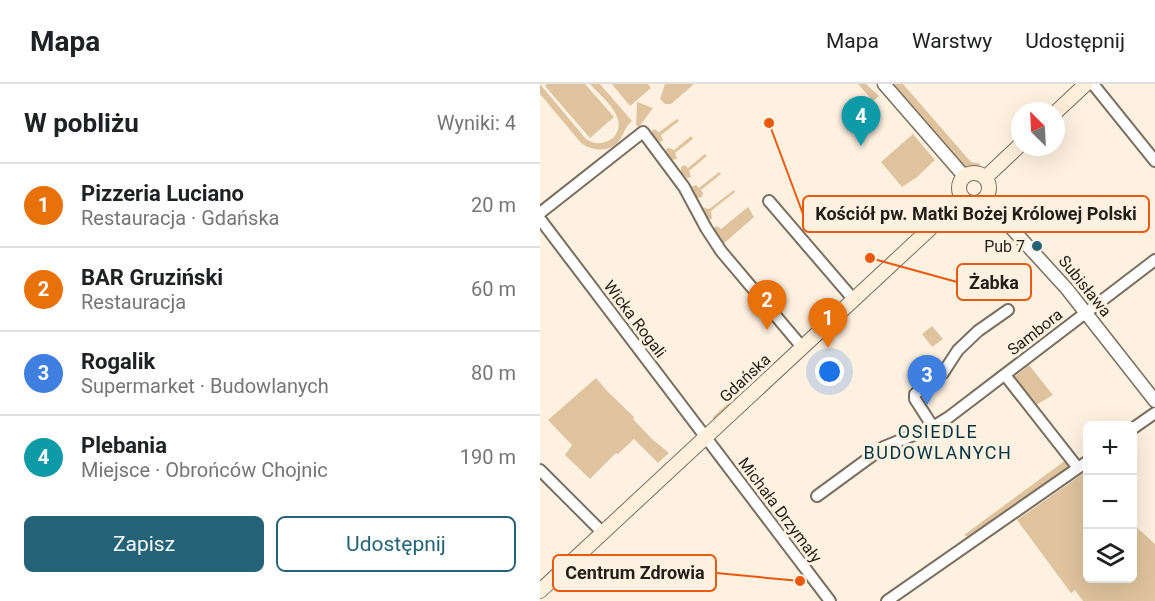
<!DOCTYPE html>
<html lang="pl">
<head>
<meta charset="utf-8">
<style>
  :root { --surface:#fff; --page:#f6f6f6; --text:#202124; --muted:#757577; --line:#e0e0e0; --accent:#236277 }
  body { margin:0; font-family:Roboto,sans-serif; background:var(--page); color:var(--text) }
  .controls { position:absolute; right:18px; bottom:18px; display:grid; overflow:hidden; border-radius:9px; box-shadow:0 6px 24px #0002 }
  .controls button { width:54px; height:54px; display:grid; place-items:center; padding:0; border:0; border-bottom:2px solid var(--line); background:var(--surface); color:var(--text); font:30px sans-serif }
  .compass { position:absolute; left:471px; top:18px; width:54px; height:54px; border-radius:50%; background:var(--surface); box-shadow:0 6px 24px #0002; rotate:336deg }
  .you { position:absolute; left:290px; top:288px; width:21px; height:21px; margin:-15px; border:4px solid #fff; border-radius:50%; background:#1a73e8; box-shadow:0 0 0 9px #1a73e833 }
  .badge { display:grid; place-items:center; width:39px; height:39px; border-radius:50%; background:var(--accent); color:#fff; font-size:20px; font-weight:700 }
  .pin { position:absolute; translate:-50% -50px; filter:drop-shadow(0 2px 3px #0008) }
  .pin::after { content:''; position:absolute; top:32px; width:21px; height:18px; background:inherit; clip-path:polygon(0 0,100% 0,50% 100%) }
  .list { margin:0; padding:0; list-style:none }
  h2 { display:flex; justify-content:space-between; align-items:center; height:78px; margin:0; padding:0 24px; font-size:26px }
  h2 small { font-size:20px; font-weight:400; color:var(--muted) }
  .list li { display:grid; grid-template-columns:39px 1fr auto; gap:18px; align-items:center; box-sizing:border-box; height:84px; padding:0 24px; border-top:2px solid var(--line) }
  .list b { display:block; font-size:22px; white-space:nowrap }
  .list p { margin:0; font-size:20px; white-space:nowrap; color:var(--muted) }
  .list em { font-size:20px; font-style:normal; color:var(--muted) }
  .actions { display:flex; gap:12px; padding:18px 24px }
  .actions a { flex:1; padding:14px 0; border:2px solid var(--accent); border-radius:9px; text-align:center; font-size:21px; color:var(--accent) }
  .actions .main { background:var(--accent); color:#fff }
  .icon { flex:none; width:33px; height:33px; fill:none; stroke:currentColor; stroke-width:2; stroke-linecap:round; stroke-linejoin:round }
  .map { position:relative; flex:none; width:615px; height:517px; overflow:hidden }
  header { display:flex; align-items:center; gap:36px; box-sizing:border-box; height:84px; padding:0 30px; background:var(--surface); border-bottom:2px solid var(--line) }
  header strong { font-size:28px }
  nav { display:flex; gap:33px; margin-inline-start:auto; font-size:21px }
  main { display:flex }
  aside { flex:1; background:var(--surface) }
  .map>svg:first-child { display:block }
  .green { fill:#dfc39e }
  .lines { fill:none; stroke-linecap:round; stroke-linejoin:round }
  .minor-casing { stroke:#796e5f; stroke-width:14 }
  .tertiary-casing { stroke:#796e5f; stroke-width:15 }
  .secondary-casing { stroke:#796e5f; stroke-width:16 }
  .minor { stroke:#fff; stroke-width:10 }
  .tertiary { stroke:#fff; stroke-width:12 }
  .secondary { stroke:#fef0db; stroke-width:14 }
  .poi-dot { fill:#236277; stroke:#fef1e0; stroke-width:2 }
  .labels { text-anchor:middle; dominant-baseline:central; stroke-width:6; stroke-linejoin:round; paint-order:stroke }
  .poi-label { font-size:16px; fill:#221e18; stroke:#fef1e0; text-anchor:end }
  .street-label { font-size:16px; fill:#221e18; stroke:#fef1e0 }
  .neighbourhood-label { font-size:18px; letter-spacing:1.5px; fill:#003646; stroke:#fef1e0 }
  .leader { fill:none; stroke:#e8590c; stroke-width:2 }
  .callout-dot { fill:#e8590c; stroke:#fef1e0; stroke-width:2 }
  .callout { fill:#fef1e0; stroke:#e8590c; stroke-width:2 }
  .callout-label { font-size:18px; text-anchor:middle; font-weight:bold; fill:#221e18 }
</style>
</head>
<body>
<header>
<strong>Mapa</strong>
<nav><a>Mapa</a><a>Warstwy</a><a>Udostępnij</a></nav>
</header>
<main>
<aside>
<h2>W pobliżu<small>Wyniki: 4</small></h2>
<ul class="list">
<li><span class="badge" style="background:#e8710a">1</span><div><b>Pizzeria Luciano</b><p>Restauracja · Gdańska</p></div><em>20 m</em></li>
<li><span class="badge" style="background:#e8710a">2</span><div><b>BAR Gruziński</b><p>Restauracja</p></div><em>60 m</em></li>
<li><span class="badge" style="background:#3f7fe0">3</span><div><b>Rogalik</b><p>Supermarket · Budowlanych</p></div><em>80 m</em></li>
<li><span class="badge" style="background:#0f9aa8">4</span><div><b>Plebania</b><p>Miejsce · Obrońców Chojnic</p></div><em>190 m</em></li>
</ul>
<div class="actions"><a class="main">Zapisz</a><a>Udostępnij</a></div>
</aside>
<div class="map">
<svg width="615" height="517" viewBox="0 0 615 517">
  <rect width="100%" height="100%" fill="#fef1e0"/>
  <path class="green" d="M0,0L46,55C61,66 85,54 77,33C73,21 59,10 50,0H60L92,37C85,43 85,47 81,54C72,69 53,68 41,59L0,10Z
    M7,0H45L74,33L50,54L5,2Z
    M72,0H108L111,4L90,22Z
    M125,0H154L131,20H125L120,15Z
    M318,0H326L339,12L333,17Z
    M351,0H363L431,78L441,80C435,85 432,87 424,83Z
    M97,18L113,24L99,43L96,41Z
    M137,35L139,37L121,51L123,57L117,58L112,52V47L114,45L119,48Z
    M373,50L395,76L377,93L362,103L341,78Z
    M151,52L153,55L135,69L137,75L131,76L126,69V65L129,64L134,66Z
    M165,70L167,72L149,87L151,93L147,94L141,88V83L145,81L148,84Z
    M179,88L181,90L161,106L163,109L162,113L157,114L151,103L156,101L159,104Z
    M194,106L195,108L171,127L172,135H166L160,125L162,123L169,125Z
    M208,123L214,133L182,161L172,145L177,142L181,145Z
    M392,242L403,255L392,263L382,250Z
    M489,281L513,311L496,321L474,293Z
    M56,294L67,307L94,333L93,335L112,355L129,369L118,379L94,355L78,370L76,369L50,395L25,371L32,361L8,336Z
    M208,301L211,303L173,338V333Z
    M526,376L530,380L529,384L430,454L424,451Z
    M547,387L548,494H592L593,440L615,460V517H543L535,506L531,509L477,436Z"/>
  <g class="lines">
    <g class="minor-casing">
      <path id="minor" d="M553,0L615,77
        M229,117L314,216
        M0,129L103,48L144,103L166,144L181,167L262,263
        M0,135L290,517
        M465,291L538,384
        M393,343L409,333L615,176
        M592,345L615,329
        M0,386L63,449
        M277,412L344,363L393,343L375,315V310L403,289L418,266L438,247L468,226
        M347,517L548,377"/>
    </g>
    <g class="tertiary-casing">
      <path id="tertiary" d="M344,0L424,92
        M444,114L527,205L615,317"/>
    </g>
    <g class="secondary-casing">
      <path id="secondary" d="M516,28L546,0
        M419 104a15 15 0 1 1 30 0a15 15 0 1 1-30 0Z
        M445,94L480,61
        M0,507L423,114"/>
    </g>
    <use href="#minor" class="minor"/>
    <use href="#tertiary" class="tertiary"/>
    <use href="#secondary" class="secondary"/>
  </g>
  <circle class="poi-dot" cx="497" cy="162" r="6"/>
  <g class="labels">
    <g class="poi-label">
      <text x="485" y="162">Pub 7</text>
    </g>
    <g class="street-label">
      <text transform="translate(545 202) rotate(51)">Subisława</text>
      <text transform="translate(95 235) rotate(53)">Wicka Rogali</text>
      <text transform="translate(495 248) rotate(-38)">Sambora</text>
      <text transform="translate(205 294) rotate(-43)">Gdańska</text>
      <text transform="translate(240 426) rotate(53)">Michała Drzymały</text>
    </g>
    <g class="neighbourhood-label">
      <text x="398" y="347">OSIEDLE<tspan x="398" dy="21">BUDOWLANYCH</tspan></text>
    </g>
  </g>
  <path class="leader" d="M229 39L263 130M330 174L417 198M260 497L176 489"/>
  <g class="callout-dot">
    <circle cx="229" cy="39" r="6"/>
    <circle cx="330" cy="174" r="6"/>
    <circle cx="260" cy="497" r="6"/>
  </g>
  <g class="callout">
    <rect x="263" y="112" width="346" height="36" rx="6"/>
    <rect x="417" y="180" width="74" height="36" rx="6"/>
    <rect x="13" y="471" width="163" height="36" rx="6"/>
  </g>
  <g class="callout-label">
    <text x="436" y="136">Kościół pw. Matki Bożej Królowej Polski</text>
    <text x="454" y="205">Żabka</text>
    <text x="95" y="495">Centrum Zdrowia</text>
  </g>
</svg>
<div class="controls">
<button>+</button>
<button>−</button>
<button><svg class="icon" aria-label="layers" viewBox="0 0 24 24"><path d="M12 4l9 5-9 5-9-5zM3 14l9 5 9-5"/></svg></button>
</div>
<svg class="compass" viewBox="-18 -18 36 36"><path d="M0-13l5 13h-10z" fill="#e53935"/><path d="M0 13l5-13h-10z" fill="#757577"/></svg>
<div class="you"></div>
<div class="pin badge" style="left:288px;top:264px;background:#e8710a">1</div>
<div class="pin badge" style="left:227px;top:246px;background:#e8710a">2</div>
<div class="pin badge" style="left:387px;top:321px;background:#3f7fe0">3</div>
<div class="pin badge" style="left:321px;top:62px;background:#0f9aa8">4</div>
</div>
</main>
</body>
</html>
